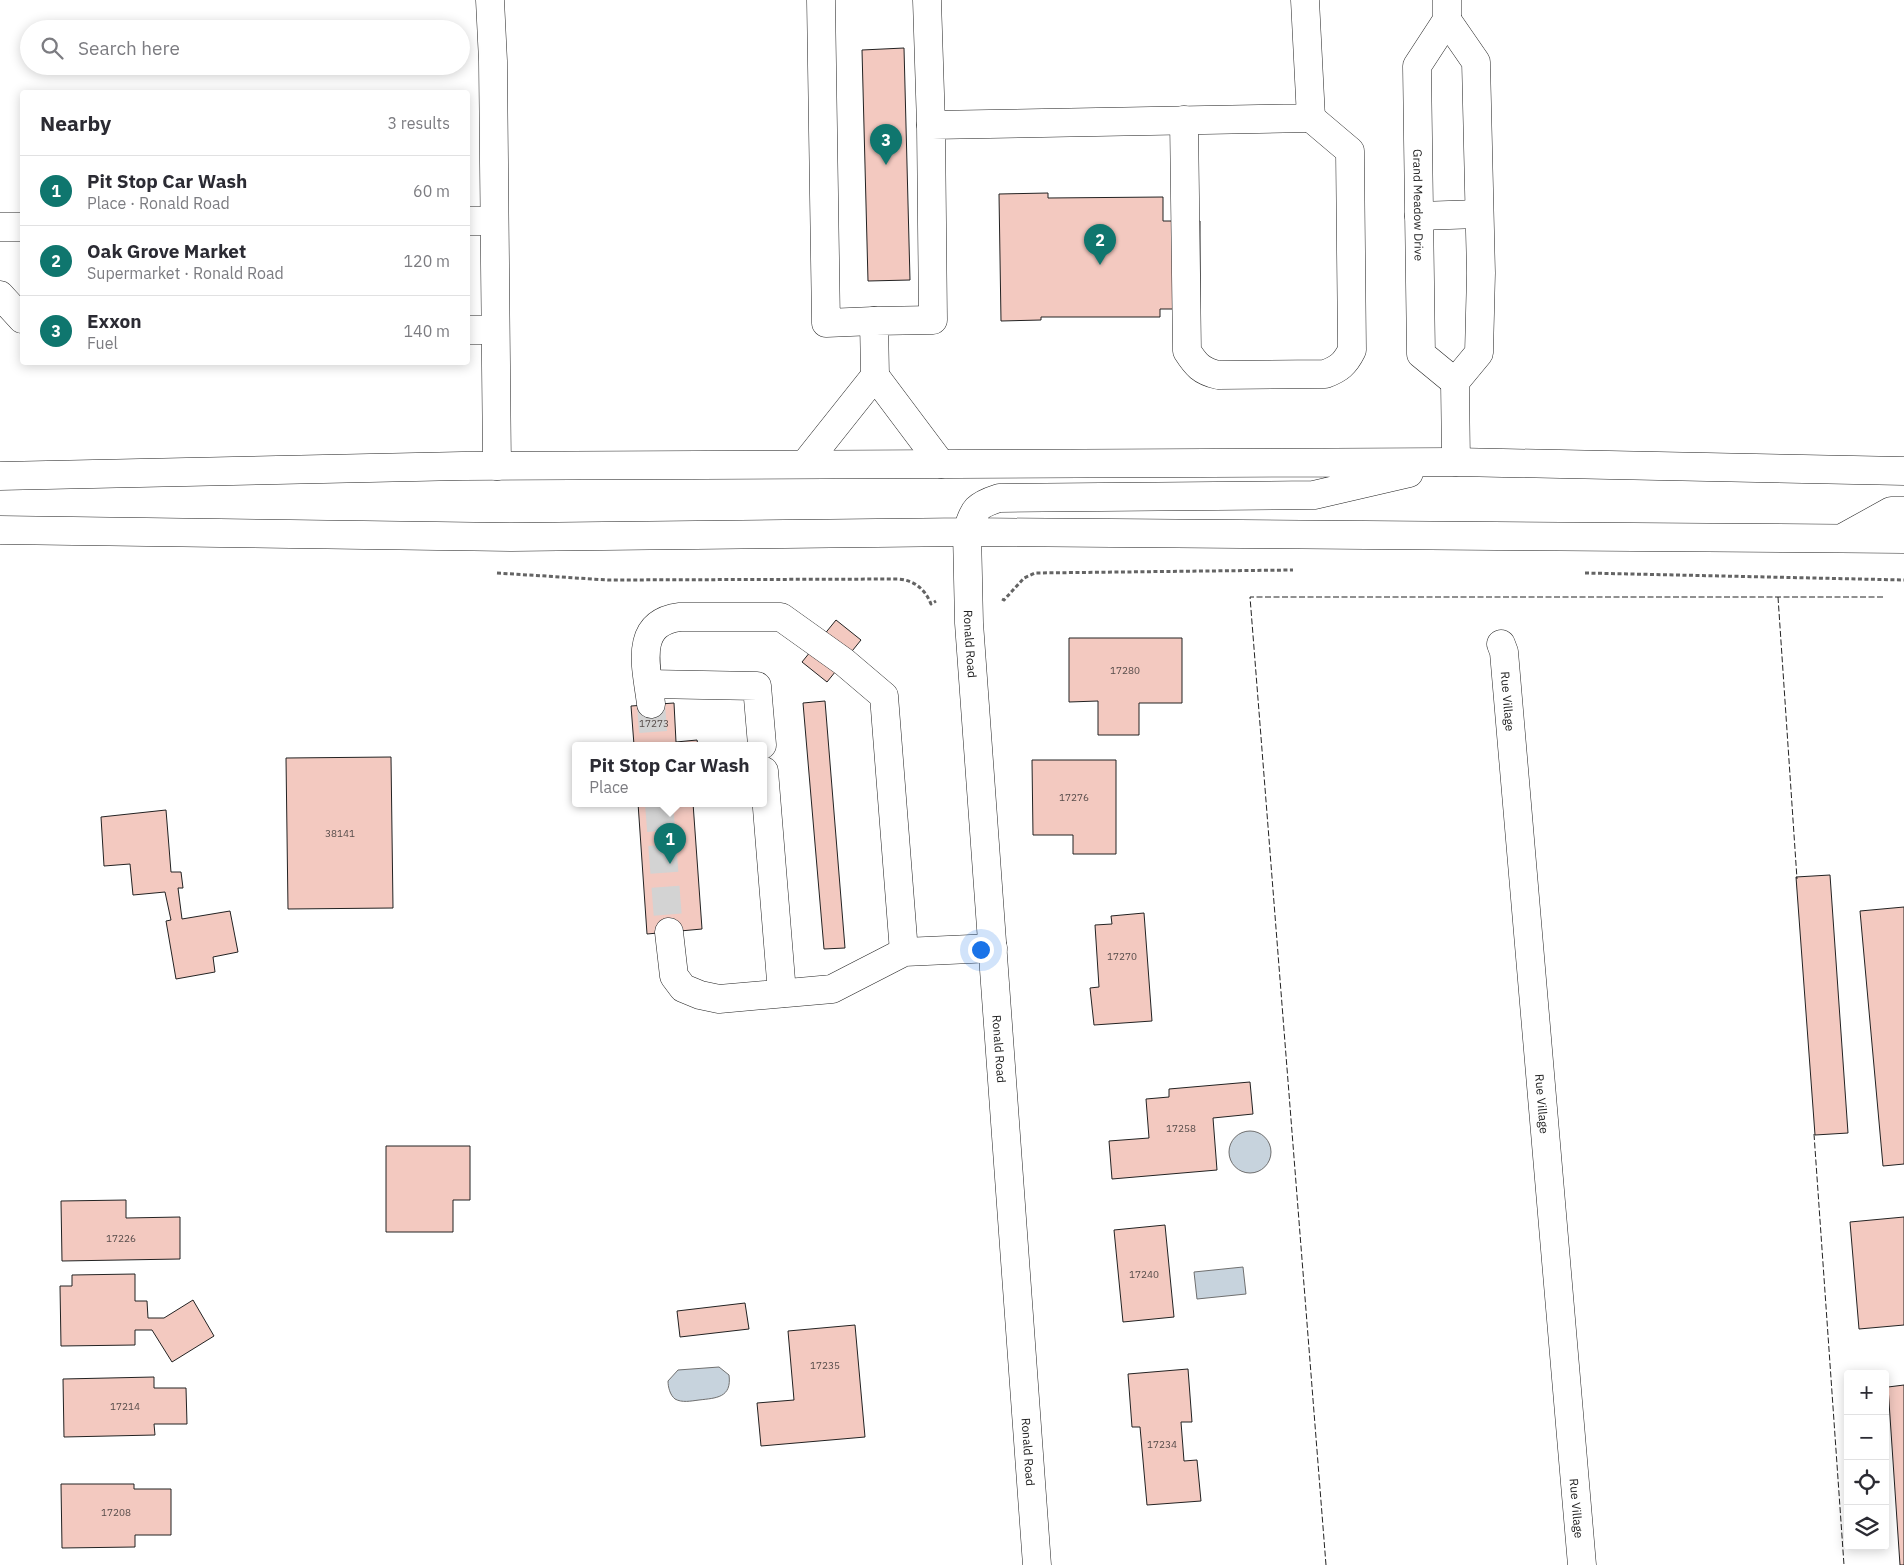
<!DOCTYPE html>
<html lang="en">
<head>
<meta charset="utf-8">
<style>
  :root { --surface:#fff; --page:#f7f7f7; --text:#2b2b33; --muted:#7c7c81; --line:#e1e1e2; --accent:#0f766e }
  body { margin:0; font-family:"IBM Plex Sans",sans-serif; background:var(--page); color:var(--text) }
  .controls { position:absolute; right:15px; bottom:15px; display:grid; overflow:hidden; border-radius:5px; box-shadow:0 2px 12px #0003 }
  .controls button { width:45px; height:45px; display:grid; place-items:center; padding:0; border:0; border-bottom:1px solid var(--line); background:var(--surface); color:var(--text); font:25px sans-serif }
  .you { position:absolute; left:980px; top:949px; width:18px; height:18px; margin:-12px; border:4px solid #fff; border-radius:50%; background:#1a73e8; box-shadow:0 0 0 8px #1a73e833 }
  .badge { display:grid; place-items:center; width:32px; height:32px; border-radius:50%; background:var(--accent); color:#fff; font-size:16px; font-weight:700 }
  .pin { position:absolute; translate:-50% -41px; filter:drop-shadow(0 1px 2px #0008) }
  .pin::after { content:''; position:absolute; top:26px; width:18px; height:15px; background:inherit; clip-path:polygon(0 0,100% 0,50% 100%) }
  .popup { position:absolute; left:572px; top:742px; width:195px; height:65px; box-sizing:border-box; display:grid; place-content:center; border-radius:5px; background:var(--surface); filter:drop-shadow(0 1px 4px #0005); font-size:16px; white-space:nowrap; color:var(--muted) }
  .popup b { font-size:19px; color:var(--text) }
  .popup::after { content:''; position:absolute; left:50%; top:100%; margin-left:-10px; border:10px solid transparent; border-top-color:var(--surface) }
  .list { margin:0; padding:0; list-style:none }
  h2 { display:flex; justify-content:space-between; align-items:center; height:65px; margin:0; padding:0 20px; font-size:21px }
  h2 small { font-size:16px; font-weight:400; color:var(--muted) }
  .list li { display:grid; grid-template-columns:32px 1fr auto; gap:15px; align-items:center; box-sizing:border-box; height:70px; padding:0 20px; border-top:1px solid var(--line) }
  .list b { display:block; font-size:19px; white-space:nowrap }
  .list p { margin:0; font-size:16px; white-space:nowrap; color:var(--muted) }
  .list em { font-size:16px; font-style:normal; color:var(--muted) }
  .icon { flex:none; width:28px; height:28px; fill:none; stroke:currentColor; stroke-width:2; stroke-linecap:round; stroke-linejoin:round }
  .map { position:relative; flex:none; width:1904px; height:1565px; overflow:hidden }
  .search { position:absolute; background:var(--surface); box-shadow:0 2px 12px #0003; left:20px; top:20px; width:450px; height:55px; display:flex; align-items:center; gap:12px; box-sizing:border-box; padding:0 18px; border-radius:28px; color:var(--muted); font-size:19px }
  .panel { position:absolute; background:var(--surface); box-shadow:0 2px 12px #0003; left:20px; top:90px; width:450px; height:275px; border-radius:5px }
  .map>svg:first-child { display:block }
  .water { fill:#c7d3dd; stroke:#6f6f6f }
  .building { fill:#f3c9c0; stroke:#222 }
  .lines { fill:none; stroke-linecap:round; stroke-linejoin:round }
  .minor-tunnel { stroke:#d3d3d3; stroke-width:28; stroke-dasharray:28 14; stroke-linecap:butt }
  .minor-casing { stroke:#222; stroke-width:29 }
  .major-casing { stroke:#222; stroke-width:29 }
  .path { stroke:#646464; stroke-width:3; stroke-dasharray:4 2.5; stroke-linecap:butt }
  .minor { stroke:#fff; stroke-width:28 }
  .major { stroke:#fff; stroke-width:28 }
  .fence { stroke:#222; stroke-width:1; stroke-dasharray:6 2.5; stroke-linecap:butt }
  .labels { text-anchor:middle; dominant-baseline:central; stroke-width:4; stroke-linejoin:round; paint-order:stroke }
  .number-label { font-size:10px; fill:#564c4a }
  .street-label { font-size:12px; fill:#222; stroke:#fff }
</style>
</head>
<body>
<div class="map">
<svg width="1904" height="1565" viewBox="0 0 1904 1565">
  <rect width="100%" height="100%" fill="#fff"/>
  <path class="water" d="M1229 1152a21 21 0 1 1 42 0a21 21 0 1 1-42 0Z
    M1243,1267L1246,1294L1197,1299L1194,1272Z
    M719,1367L729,1375C732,1398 716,1398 699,1400C691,1401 682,1403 675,1399C670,1395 668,1387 668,1381L678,1370Z"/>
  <path class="building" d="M904,48L910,280L868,281L862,50Z
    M1048,193V198L1163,197V221H1200V309H1160V317H1041V320L1001,321L999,194Z
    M836,620L861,640L827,682L802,662Z
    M1069,638H1182V703H1139V735H1098V701L1069,702Z
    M825,701L845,948L824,949L803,703Z
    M674,703L676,742L697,740L698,745H634L631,706Z
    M391,757L393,908L288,909L286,758Z
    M1032,760H1116V854H1073V835H1033Z
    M638,803H693L702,929L647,934Z
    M166,810L171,872H181L183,888H178L182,919L230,911L238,952L213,957L215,972L176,979L166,921L171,920L165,892L133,895L130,864L104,866L101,817Z
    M1830,875L1848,1133L1815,1135L1796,877Z
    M1904,907V1164L1883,1166L1860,911Z
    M1144,913L1152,1021L1094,1025L1090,988L1099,987L1095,925L1112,924L1111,916Z
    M1250,1082L1253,1114L1213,1118L1217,1170L1112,1179L1109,1141L1149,1138L1146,1099L1169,1097V1089Z
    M386,1146H470V1200H453V1232H386Z
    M126,1200V1218L180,1217V1259L62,1261L61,1201Z
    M1904,1217V1325L1859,1329L1850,1222Z
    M1165,1225L1174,1317L1123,1322L1114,1230Z
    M135,1274V1301H147L148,1318H164L193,1300L214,1336L172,1362L152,1330H135V1345L61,1346L60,1286H72V1275Z
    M745,1303L749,1329L680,1337L677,1311Z
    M855,1325L865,1437L761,1446L757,1403L794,1400L788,1331Z
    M1188,1369L1192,1422H1181L1184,1461L1197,1460L1201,1501L1147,1505L1140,1427H1132L1128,1374Z
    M154,1377V1388H186L187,1424H154L155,1435L64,1437L63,1379Z
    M1904,1385V1565H1900L1888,1387Z
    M61,1484H134V1489H171V1535H135V1547L62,1548Z"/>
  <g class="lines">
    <path class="minor-tunnel" d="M651,704L654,745
      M659,803L669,932"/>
    <g class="minor-casing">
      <g id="minor">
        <path d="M490,0L493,61L497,466"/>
        <path d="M821,0L826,323L874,321"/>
        <path d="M927,0L931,125"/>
        <path id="s1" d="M1447,0V20L1417,66L1421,354L1455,382"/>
        <path d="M1447,20L1476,62L1481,273L1479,353L1455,382L1456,462"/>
        <path d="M1184,120L1187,351C1196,365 1201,371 1218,375L1325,374C1339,369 1345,364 1352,350L1350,151L1311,118"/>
        <path d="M1419,216L1479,214"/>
        <path d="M468,221H494"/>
        <path d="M0,227H22"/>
        <path d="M0,295L22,319"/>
        <path d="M468,330H495"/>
        <path d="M875,376L874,321L933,320L931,125L1311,118L1305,0"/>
        <path d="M805,464L875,376L941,464"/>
        <path id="s2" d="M967,532L969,623L1037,1565"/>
        <path id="s3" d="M1501,644L1504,652L1582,1565"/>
        <path d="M649,684L757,686L762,745"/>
        <path d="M651,704C647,669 632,623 680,617H781L844,662L884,696L904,952"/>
        <path d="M764,771L782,993"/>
        <path d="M669,932L674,976L683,988L700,995L719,999L832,989L904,952L993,948"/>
      </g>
    </g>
    <g class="major-casing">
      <path id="major" d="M0,476L462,466L1456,462L1904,471
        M0,530L512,537L967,532L1904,539
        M967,532C973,509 977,505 999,498L1314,495L1409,473
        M1844,537L1891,511H1904"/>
    </g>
    <path class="path" d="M497,573L608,580L898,579C914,580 925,589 931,604L936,601
      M1585,573L1904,580
      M1002,599L1004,600L1024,578L1035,573L1293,570"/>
    <use href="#minor" class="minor"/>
    <use href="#major" class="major"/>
    <path class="fence" d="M1778,597L1797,879
      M1814,1134L1844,1565
      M1326,1565L1250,597H1885"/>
  </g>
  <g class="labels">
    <g class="number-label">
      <text x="1125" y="670">17280</text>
      <text x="654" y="723">17273</text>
      <text x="1074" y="797">17276</text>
      <text x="340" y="833">38141</text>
      <text x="1122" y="956">17270</text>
      <text x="1181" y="1128">17258</text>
      <text x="121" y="1238">17226</text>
      <text x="1144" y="1274">17240</text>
      <text x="825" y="1365">17235</text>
      <text x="125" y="1406">17214</text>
      <text x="1162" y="1444">17234</text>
      <text x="116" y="1512">17208</text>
    </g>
    <g class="street-label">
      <text stroke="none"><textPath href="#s1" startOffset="214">Grand Meadow Drive</textPath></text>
      <text stroke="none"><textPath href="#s2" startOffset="112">Ronald Road</textPath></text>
      <text stroke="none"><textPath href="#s3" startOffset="58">Rue Village</textPath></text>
      <text stroke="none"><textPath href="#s2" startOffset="518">Ronald Road</textPath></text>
      <text stroke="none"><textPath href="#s3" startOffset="462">Rue Village</textPath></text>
      <text stroke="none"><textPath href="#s2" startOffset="922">Ronald Road</textPath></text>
      <text stroke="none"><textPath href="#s3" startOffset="868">Rue Village</textPath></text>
    </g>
  </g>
</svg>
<div class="controls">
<button>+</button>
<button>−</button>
<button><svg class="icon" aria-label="locate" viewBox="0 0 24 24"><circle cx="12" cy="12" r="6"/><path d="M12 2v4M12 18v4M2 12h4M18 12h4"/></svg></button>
<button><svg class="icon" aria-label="layers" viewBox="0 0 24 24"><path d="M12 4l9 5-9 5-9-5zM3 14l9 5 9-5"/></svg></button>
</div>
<div class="you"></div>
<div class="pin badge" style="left:670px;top:864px">1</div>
<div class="popup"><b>Pit Stop Car Wash</b>Place</div>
<div class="pin badge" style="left:1100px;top:265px">2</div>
<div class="pin badge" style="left:886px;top:165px">3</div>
<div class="search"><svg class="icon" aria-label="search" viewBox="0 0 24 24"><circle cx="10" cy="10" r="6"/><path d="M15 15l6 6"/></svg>Search here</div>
<section class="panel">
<h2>Nearby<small>3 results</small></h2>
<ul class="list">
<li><span class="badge">1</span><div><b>Pit Stop Car Wash</b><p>Place · Ronald Road</p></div><em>60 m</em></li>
<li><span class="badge">2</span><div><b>Oak Grove Market</b><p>Supermarket · Ronald Road</p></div><em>120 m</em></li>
<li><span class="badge">3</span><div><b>Exxon</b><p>Fuel</p></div><em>140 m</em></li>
</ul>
</section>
</div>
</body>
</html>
